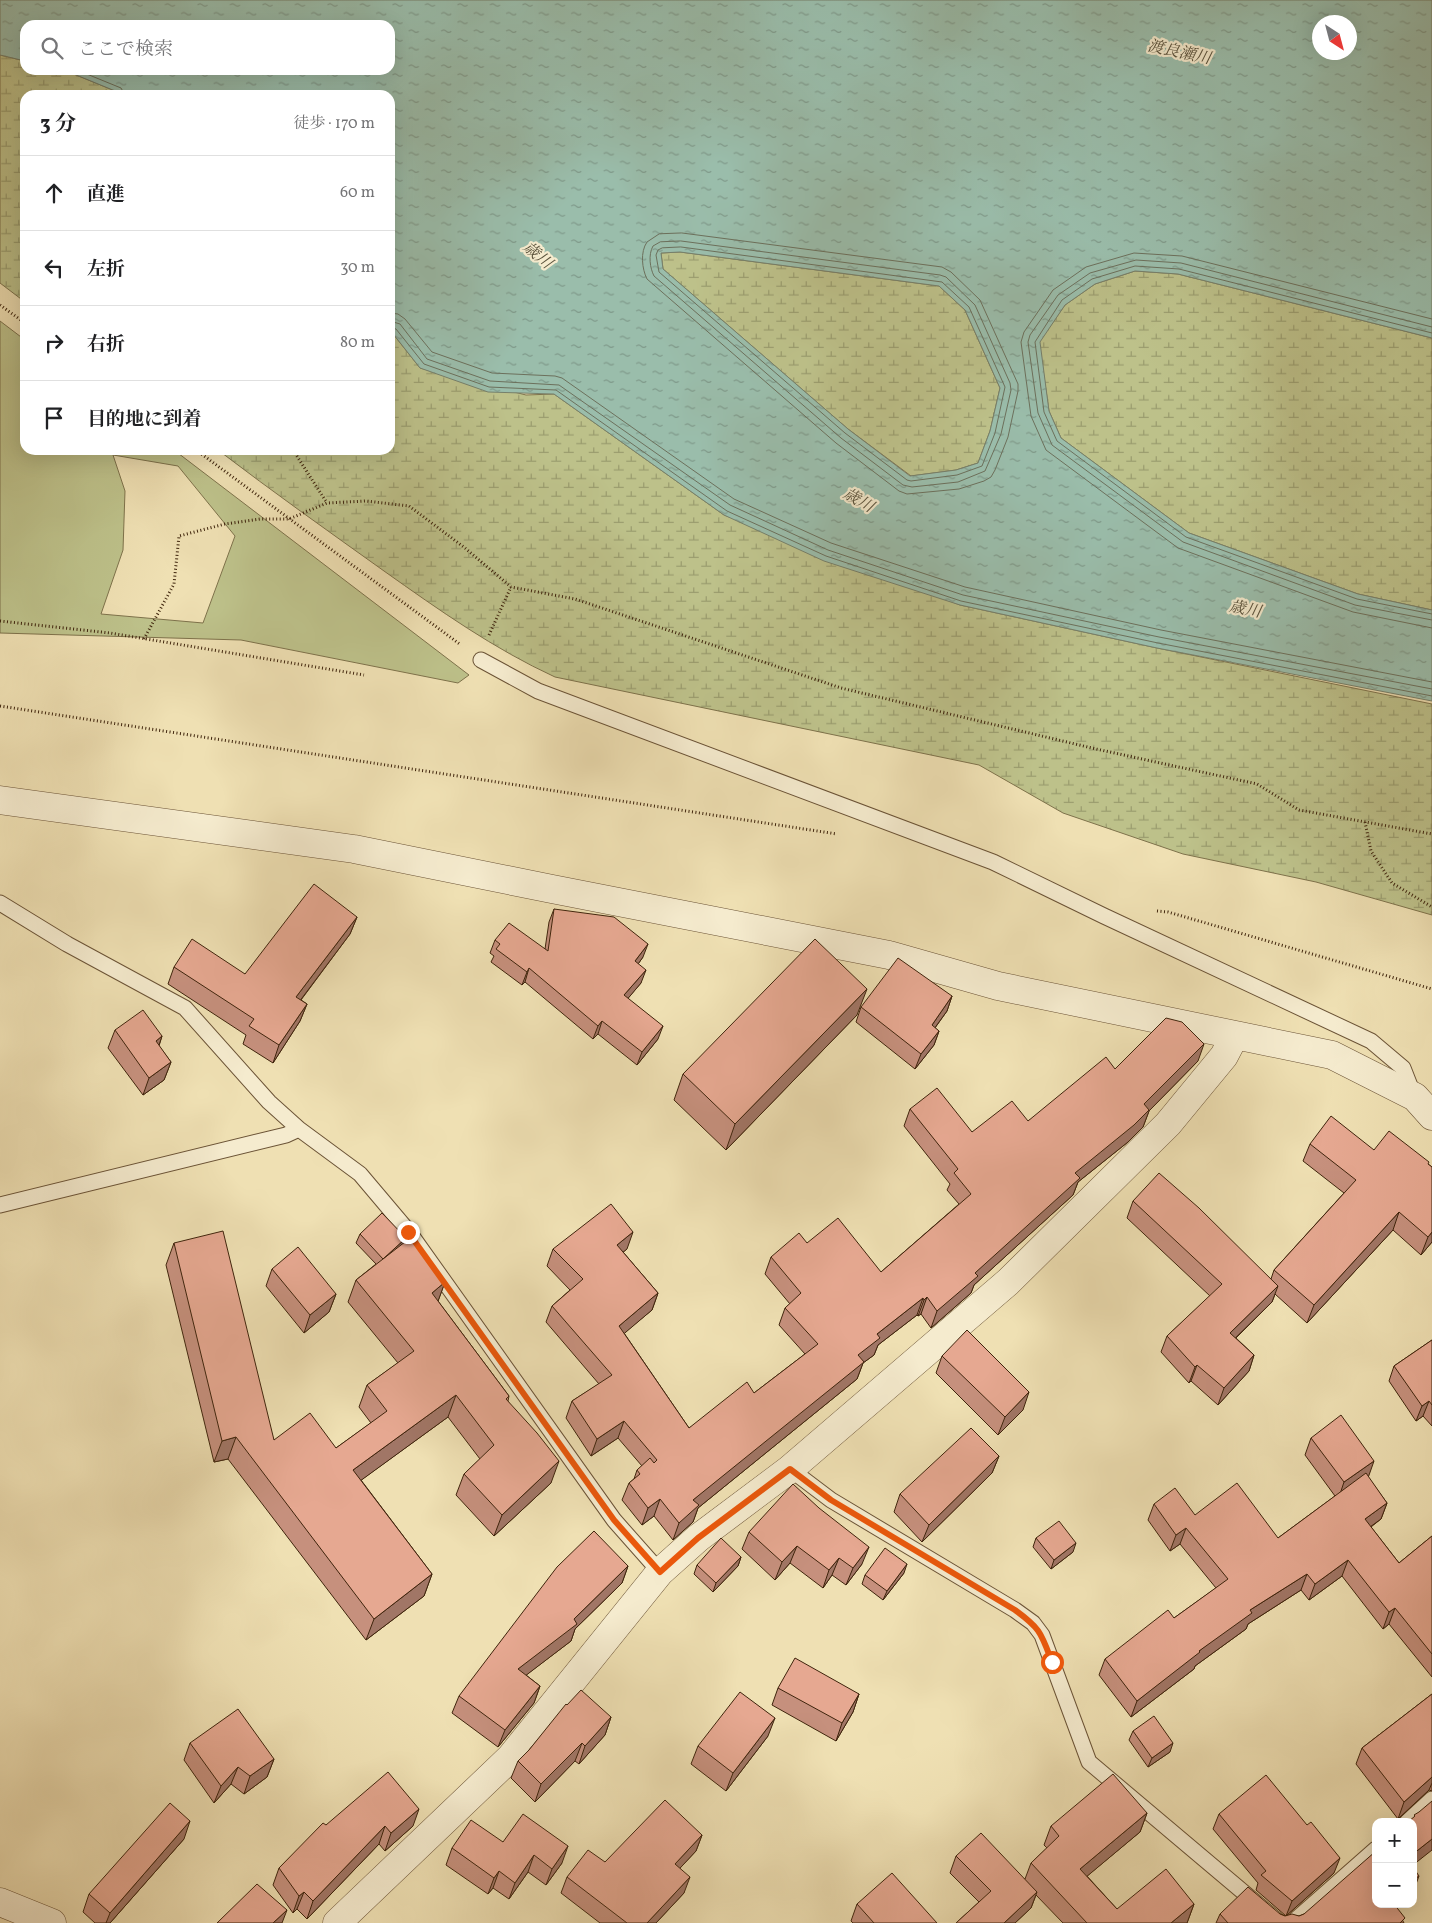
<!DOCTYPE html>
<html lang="ja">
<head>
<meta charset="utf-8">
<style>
  :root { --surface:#fff; --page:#f6f6f6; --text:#202124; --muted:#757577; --line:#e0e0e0 }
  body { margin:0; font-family:Vollkorn,"Noto Serif JP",serif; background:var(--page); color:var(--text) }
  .controls { position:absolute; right:15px; bottom:15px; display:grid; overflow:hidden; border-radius:10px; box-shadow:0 5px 20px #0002 }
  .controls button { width:45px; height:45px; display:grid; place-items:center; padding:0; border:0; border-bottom:1px solid var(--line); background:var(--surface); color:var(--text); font:25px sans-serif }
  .compass { position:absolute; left:1312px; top:15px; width:45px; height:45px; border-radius:50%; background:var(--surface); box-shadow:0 5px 20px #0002; rotate:144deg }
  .stop { position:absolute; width:15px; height:15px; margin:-11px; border:4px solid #ea580c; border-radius:50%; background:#fff }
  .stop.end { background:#ea580c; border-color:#fff; box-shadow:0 1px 5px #0008 }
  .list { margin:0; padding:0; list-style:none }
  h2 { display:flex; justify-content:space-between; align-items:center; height:65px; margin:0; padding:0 20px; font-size:21px }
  h2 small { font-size:16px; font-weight:400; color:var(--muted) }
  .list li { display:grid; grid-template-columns:32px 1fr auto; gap:15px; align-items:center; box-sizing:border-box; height:75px; padding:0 20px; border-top:1px solid var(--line) }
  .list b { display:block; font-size:19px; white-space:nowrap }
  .list em { font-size:16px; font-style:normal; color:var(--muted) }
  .icon { flex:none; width:28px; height:28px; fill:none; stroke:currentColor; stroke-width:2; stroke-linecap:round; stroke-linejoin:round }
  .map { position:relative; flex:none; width:1432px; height:1923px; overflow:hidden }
  .search { position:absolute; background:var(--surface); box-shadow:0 5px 20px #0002; left:20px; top:20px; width:375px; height:55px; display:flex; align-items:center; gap:12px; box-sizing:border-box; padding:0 18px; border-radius:15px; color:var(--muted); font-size:19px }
  .panel { position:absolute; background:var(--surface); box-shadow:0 5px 20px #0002; left:20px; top:90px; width:375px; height:365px; border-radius:15px }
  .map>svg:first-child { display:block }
  .grass { fill:#bdc18a; stroke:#7e724b; fill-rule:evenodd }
  .wetland { fill:url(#wetland-marsh); stroke:#7e724b }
  .water { fill:url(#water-ripples); stroke:#76806b; fill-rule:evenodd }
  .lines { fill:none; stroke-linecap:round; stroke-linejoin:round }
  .shore { stroke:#6c705c; stroke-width:1 }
  .service-casing { stroke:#6b5336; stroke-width:17 }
  .minor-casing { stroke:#6b5336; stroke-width:29 }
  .path { stroke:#3f240c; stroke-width:3; stroke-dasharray:1 2.5; stroke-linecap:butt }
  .service { stroke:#f5ebce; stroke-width:15 }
  .minor { stroke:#f5ebce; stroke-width:28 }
  .wall { fill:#c6907d; stroke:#3f240c }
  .shaded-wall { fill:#a17666; stroke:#3f240c }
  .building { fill:#e6a891; stroke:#3f240c }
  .route { stroke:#ea580c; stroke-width:6 }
  .labels { text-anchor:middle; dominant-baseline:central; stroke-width:4.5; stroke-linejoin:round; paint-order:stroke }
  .water-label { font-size:16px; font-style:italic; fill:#5a523c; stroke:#f5ebce }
</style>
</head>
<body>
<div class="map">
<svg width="1432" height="1923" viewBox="0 0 1432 1923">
  <defs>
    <pattern id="wetland-marsh" width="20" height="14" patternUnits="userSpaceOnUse" patternTransform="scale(1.25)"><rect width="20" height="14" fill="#bdc18a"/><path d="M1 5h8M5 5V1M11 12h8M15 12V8" fill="none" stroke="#9b9d6f"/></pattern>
    <pattern id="water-ripples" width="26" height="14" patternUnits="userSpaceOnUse" patternTransform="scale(1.25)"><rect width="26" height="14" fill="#9abdab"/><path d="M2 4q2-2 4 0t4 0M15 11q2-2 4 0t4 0" fill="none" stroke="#7f998a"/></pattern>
  </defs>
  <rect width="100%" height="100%" fill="#efe0b3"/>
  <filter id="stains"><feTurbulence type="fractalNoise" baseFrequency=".004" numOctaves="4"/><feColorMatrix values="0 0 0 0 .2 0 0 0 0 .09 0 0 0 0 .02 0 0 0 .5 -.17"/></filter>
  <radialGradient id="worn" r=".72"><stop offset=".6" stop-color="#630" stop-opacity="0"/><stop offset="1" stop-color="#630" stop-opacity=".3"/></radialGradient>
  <path class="grass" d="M0,321L25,340V450H174L469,675L458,683L241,640L0,633ZM113,455L178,466L235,536L203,623L101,614L123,550L125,491Z"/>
  <path class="wetland" d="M0,55L25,61V70H64L125,95H25V302L0,283Z
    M680,252L939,286L965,310L1000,388L990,431L978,463L956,470L911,476L848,429L663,269L661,253Z
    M1135,271L1178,274L1432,338V610L1358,594L1189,533L1061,438L1049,411L1039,342L1065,305L1095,284Z
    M390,330L420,368L526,395L554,394L724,515L960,605L1157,648L1432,704V915L1316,882L1183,854L1063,813L979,765L555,677C494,649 439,610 384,571C328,531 273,492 218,450H390Z"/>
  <path class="water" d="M0,0H1432V338L1178,274L1135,271L1095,284L1065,305L1040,342L1049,411L1061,438L1189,533L1358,594L1432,610V701L1157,648L960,605L824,561L724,515L554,394L488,392L420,368L390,330V95H125L64,70H390V25H25V61L0,55ZM1320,22H1350V52H1320ZM680,252L939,286L965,310L1000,388L990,431L978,463L956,470L910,476L848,429L663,269L661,253Z"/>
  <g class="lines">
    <path class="shore" d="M77,70L121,88L125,95
      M682,233L942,267L951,272L980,300L1018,384V391L1008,437L995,470L991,477L984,481L959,489L907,494L899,491L836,443L647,279C642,269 640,252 647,242L659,234Z
      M681,241L940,275L946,277L975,305L1010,383L1011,390L1001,434L985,471L958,482L912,487L903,485L841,438L654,276C650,268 648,255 653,246L660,242Z
      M681,247L942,282L969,307L1005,387L995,433L982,466L957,475L911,481L907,480L845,433L659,272L656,255L658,250L662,248Z
      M390,313L398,314L405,319L432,352L492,373L555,376L562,378L734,499L831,543L965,587L1161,630L1432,682
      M1432,319L1182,256L1134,253L1086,267L1053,290L1024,332L1021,342L1031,416L1046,450L1178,548L1353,612L1432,628
      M390,321L400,324L427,359L490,381L559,385L730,505L828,550L963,595L1159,637L1432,689
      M390,327L396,329L424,364L489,387L556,390L727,511L826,556L961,601L1158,643L1432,696
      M1432,327L1181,263L1136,260L1090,273L1058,295L1030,335L1028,342L1038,413L1052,445L1183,542L1355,605L1432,620
      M1432,333L1179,269L1135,266L1092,279L1062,300L1035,342L1044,412L1057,441L1186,537L1357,599L1432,614"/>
    <g class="service-casing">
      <path id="service" d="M481,660L538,691L993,862L1104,916L1371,1041L1403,1068L1414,1096
        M0,903L67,944L185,1008L269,1102L299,1129L360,1174L409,1232L614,1520L660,1572
        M0,1205L286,1135L299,1129
        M790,1469L831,1500L1015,1610L1033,1623L1042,1635L1089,1762L1280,1923
        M1407,1822L1432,1799
        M1292,1923L1376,1849"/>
    </g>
    <g class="minor-casing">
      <path id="minor" d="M0,800L354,849L552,889L889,955L998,986L1332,1055L1415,1097L1432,1116
        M0,1902L52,1923
        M337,1923L510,1758L660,1572L698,1538L790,1469L1008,1282L1168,1124L1224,1056L1235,1035"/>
    </g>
    <path class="path" d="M0,305L25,323
      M196,450L461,645
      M293,450L327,503
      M0,621L110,633L364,675
      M489,635L511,587
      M144,639L174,584L179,536L225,524L260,519H289L327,503L366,501L409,506L465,548L511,587L575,599L841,688L1096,749L1257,784L1299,810L1432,834
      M0,706L837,834
      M1365,822L1371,851L1392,883L1432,907
      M1157,911L1168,912L1432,989"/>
    <use href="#service" class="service"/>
    <use href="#minor" class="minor"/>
  </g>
  <path class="wall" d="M554,909L643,957L638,964L641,983L628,998L658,1039L637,1065L598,1034L593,1039L525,982L522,985L491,962L494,956L490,953L495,940L545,949L549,922Z
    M357,917L350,934L301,1000L307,1004L300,1021L273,1063L243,1044L246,1035L168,984L174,967L245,974Z
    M952,996L947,1011L935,1028L939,1031L934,1045L915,1069L856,1022L861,1007Z
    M857,1015L726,1150L674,1100L683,1074Z
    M115,1030L162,1036L159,1046L171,1062L164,1080L143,1095L108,1048Z
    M1198,1061L1149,1111L1143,1127L1128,1142L1078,1182L1073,1195L974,1285L971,1293L931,1328L921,1314L918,1316L917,1315L878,1345L874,1355L863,1363L857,1379L698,1508L693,1522L673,1540L654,1516L642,1525L622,1500L629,1483L634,1479L637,1470L642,1466L618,1438L591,1456L566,1418L572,1401L599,1384L546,1322L552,1306L570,1290L547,1266L553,1249H627L623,1252L658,1293L652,1310L624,1333L689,1428L754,1393L805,1354L779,1325L785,1308L790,1304L765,1274L771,1257L807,1243L881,1272L959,1204L947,1190L950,1184L904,1126L910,1109L972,1132L1028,1121L1115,1069Z
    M1310,1144L1374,1150L1428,1164L1432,1167V1242L1421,1255L1393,1230L1307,1323L1275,1294L1272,1302L1236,1338L1254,1355L1249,1371L1218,1405L1191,1381L1189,1383L1161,1352L1167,1336L1210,1296L1127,1218L1133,1201L1271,1279L1274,1270L1344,1193L1303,1161Z
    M360,1234L404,1242L445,1282L438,1301L509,1396L508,1401L551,1483L494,1536L456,1495L464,1474L480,1459L448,1417L361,1480L432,1574L424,1596L366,1640L228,1459L214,1462L166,1265L174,1243L274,1440L336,1448L371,1423L359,1407L367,1385L398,1363L348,1302L356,1280L376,1264L356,1243Z
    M272,1269L336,1294L329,1312L304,1333L266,1286Z
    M1432,1340V1426L1423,1416L1416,1421L1389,1381L1394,1366Z
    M942,1356L1023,1410L998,1435L936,1373Z
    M1311,1438L1368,1477L1387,1503L1381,1519L1371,1527L1399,1563L1432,1536V1677L1389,1624L1383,1629L1342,1576L1309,1600L1301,1590L1248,1624L1246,1629L1195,1666L1194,1669L1131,1717L1099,1675L1105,1659L1174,1618L1216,1588L1180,1544L1170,1551L1148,1520L1154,1504L1278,1538L1335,1496L1305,1455Z
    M999,1456L992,1473L922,1542L894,1512L900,1494Z
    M749,1532L862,1564L846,1585L832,1575L823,1588L790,1563L775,1580L742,1549Z
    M1036,1538L1073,1552L1051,1569L1033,1547Z
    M741,1557L738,1566L713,1592L694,1574L697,1565Z
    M628,1566L622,1583L575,1629L571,1641L526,1675L540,1686L534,1703L498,1747L452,1713L459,1696Z
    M904,1573L883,1600L862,1584L865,1575Z
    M778,1688L859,1694L853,1712L836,1741L772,1705Z
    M1432,1694V1791L1429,1790L1398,1819L1356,1764L1362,1748Z
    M567,1705L611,1717L605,1735L579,1764L575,1761L535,1802L511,1778L518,1761L529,1750Z
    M1133,1731L1170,1752L1148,1767L1129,1740Z
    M768,1736L726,1791L691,1764L698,1746Z
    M190,1743L274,1759L267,1777L244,1794L231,1784L214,1803L184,1760Z
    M1147,1813L1140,1832L1087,1876L1117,1909L1194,1904L1187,1923H1063L1036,1895L1031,1908L1015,1923H956L979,1902L950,1873L956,1856L1025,1879L1031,1863L1047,1848L1044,1845L1051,1826Z
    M1219,1814L1334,1873L1287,1915L1299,1916L1304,1914L1397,1904L1395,1906L1404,1923H1216L1220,1914H1280L1286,1916L1256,1890L1258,1883L1213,1829Z
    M326,1825L413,1826L385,1851L379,1844L307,1919L297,1909L293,1913L273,1885L279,1868Z
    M702,1835L696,1851L680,1868L684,1893L656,1923H600L561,1893L567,1877L605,1862Z
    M184,1839L110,1923H95L83,1912L89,1894Z
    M503,1842L562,1863L546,1885L528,1872L509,1899L493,1888L488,1894L446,1865L452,1848Z
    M857,1904L937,1923H853L851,1921Z"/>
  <path class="shaded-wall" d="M357,917L350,934L290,1014L296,997Z
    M648,944L643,957L631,974L635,961Z
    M529,968L525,982L522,985L527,972Z
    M646,970L641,983L620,1008L624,995Z
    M867,989L857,1015L726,1150L735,1124Z
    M952,996L947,1011L926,1040L932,1025Z
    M307,1004L300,1021L273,1063L279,1045Z
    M602,1021L598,1034L593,1039L598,1026Z
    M663,1026L658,1039L637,1065L642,1052Z
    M939,1031L934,1045L915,1069L921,1054Z
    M162,1036L156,1054V1041Z
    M1204,1044L1198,1061L1149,1111L1143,1127L1128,1142L1078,1182L1073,1195L974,1285L971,1293L931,1328L937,1311Z
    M171,1062L164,1080L143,1095L149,1078Z
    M1399,1212L1393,1230L1307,1323L1314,1305Z
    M633,1232L627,1249L611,1262L617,1245Z
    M1432,1232V1242L1421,1255L1428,1237Z
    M406,1238L402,1247L383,1259Z
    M445,1282L437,1304L432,1293Z
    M1278,1286L1272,1302L1224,1349L1230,1333Z
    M658,1293L652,1310L613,1343L619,1326Z
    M336,1294L329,1312L304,1333L310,1315Z
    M927,1297L921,1314L918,1316L924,1300Z
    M923,1298L917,1315L878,1345L874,1355L863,1363L857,1379L698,1508L693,1522L673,1540L679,1523L693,1500L858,1355L877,1334Z
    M1254,1355L1249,1371L1218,1405L1224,1388Z
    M1197,1365L1191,1381L1189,1383L1195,1367Z
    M1029,1392L1023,1410L998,1435L1005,1417Z
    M456,1395L448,1417L345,1492L353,1470Z
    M1429,1401L1423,1416L1416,1421L1422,1406Z
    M624,1421L618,1438L591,1456L597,1439Z
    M236,1437L228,1459L214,1462L222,1441Z
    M999,1456L992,1473L922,1542L929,1525Z
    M559,1461L551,1483L494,1536L502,1515Z
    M1374,1461L1368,1478L1338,1500L1344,1482Z
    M660,1499L654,1516L642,1525L648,1508Z
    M1387,1503L1381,1519L1359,1535L1365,1519Z
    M1186,1528L1180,1544L1170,1551L1176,1535Z
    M1076,1543L1073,1552L1051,1569L1054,1560Z
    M797,1546L790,1563L775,1580L782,1562Z
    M869,1547L862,1564L846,1585L853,1568Z
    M741,1557L738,1566L713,1592L716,1583Z
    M839,1558L832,1575L823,1588L829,1570Z
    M1348,1560L1342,1576L1309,1600L1315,1584Z
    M907,1564L904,1573L883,1600L887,1591Z
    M628,1566L622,1583L575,1629L571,1641L512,1686L518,1669L574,1619Z
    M432,1574L424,1596L366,1640L374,1619Z
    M1307,1574L1301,1590L1248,1624L1246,1629L1195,1666L1194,1669L1131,1717L1137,1701L1250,1610Z
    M1395,1608L1389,1624L1383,1629L1389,1612Z
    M540,1686L534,1703L498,1747L505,1730Z
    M859,1694L853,1712L836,1741L842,1723Z
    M611,1717L605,1735L579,1764L585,1746Z
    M775,1718L768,1736L726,1791L733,1773Z
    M582,1743L575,1761L535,1802L541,1784Z
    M1173,1743L1170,1752L1148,1767L1152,1758Z
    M274,1759L267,1777L244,1794L250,1776Z
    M238,1767L231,1784L214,1803L221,1786Z
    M1432,1777V1783L1429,1790L1398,1819L1404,1802Z
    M419,1809L413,1826L385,1851L391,1833Z
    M1147,1813L1140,1832L1073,1888L1080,1869Z
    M190,1821L184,1839L110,1923H106L110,1913Z
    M385,1826L379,1844L307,1919L313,1901Z
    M702,1835L696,1851L669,1880L675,1864Z
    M1432,1839V1850L1413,1865V1854Z
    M568,1846L562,1863L546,1885L552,1869Z
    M534,1855L528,1872L509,1899L515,1883Z
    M1340,1858L1334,1873L1286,1916L1292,1901Z
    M499,1871L493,1888L488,1894L494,1878Z
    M1419,1876L1413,1892V1880Z
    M690,1877L684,1893L656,1923H647Z
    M304,1892L297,1909L293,1913L299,1896Z
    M1037,1892L1031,1908L1015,1923H1004Z
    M1194,1904L1187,1923H1171Z
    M287,1910L282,1923H273Z"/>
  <path class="building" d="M314,884L357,917L296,997L307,1004L279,1045L249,1026L254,1019L174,967L192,939L245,974Z
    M554,909L614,917L648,944L635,961L646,970L624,995L663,1026L642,1052L602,1021L598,1026L529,968L527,972L496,949L500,944L495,940L509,923L548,951Z
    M815,939L867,989L735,1124L683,1074Z
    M898,958L952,996L932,1025L939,1031L921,1054L861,1007Z
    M143,1010L162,1036L156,1041L171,1062L149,1078L115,1030Z
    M1166,1018L1182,1022L1204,1044L1144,1104L1149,1110L1134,1125L1075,1173L1080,1178L975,1273L978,1276L937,1311L927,1297L924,1300L923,1298L877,1334L880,1338L858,1355L864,1362L693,1500L699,1505L679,1523L660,1499L648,1508L629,1483L640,1474L637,1470L650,1458L654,1463L657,1460L624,1421L597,1439L572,1401L612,1375L552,1306L583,1279L553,1249L611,1204L633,1232L617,1245L658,1293L619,1326L689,1428L747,1382L754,1393L818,1344L785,1308L801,1293L771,1257L799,1233L807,1243L838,1218L881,1272L971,1194L954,1173L958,1169L910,1109L937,1088L972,1132L1012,1101L1028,1121L1106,1057L1115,1069Z
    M1331,1116L1374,1150L1389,1131L1429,1162L1428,1164L1432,1167V1232L1428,1237L1399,1212L1314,1305L1274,1270L1356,1180L1310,1144Z
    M1159,1173L1199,1208L1278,1286L1230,1333L1254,1355L1224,1388L1197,1365L1195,1367L1167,1336L1222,1284L1133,1201Z
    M382,1213L406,1238L383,1259L360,1234Z
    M223,1231L274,1440L310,1413L336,1448L387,1411L367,1385L414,1351L356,1280L410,1238L445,1282L432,1293L509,1396L506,1399L537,1433L559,1461L502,1515L464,1474L494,1445L456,1395L353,1470L432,1574L374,1619L236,1437L222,1441L174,1243Z
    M298,1247L336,1294L310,1315L272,1269Z
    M967,1330L1029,1392L1005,1417L942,1356Z
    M1432,1340V1405L1429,1401L1422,1406L1394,1366Z
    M1341,1415L1374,1461L1344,1482L1311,1438Z
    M971,1428L999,1456L929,1525L900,1494Z
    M1366,1473L1387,1503L1365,1519L1399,1563L1432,1536V1654L1395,1608L1389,1612L1348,1560L1315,1584L1307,1574L1250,1610L1252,1613L1199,1651L1200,1652L1137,1701L1105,1659L1168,1610L1174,1618L1228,1579L1186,1528L1176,1535L1154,1504L1175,1488L1195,1515L1237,1483L1278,1538Z
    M793,1484L819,1508L869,1547L853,1568L839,1558L829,1570L797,1546L782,1562L749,1532Z
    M1059,1521L1076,1543L1054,1560L1036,1538Z
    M594,1531L628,1566L574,1619L577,1624L518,1669L540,1686L505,1730L459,1696L557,1567Z
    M721,1538L741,1557L716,1583L697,1565Z
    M885,1548L907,1564L887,1591L865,1575Z
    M795,1658L859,1694L842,1723L778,1688Z
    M581,1690L611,1717L585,1746L582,1743L541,1784L518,1761L529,1750L566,1704L567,1705Z
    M740,1692L775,1718L733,1773L698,1746Z
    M1432,1694V1777L1404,1802L1362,1748Z
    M238,1709L274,1759L250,1776L238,1767L221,1786L190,1743Z
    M1154,1716L1173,1743L1152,1758L1133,1731Z
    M388,1772L419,1809L391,1833L385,1826L313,1901L304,1892L299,1896L279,1868L323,1823L326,1825Z
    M1113,1774L1147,1813L1080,1869L1117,1909L1166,1869L1194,1904L1171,1923H1087L1031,1863L1059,1836L1051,1826Z
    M1266,1775L1307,1825L1311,1822L1340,1858L1292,1901L1261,1875L1266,1871L1219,1814Z
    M665,1800L702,1835L675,1864L690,1877L647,1923H627L567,1877L588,1850L605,1862Z
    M1432,1801V1839L1413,1854V1822H1408L1415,1816L1414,1815L1419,1812Z
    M170,1803L190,1821L110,1913L89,1894Z
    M523,1814L568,1846L552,1869L534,1855L515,1883L499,1871L494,1878L452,1848L471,1820L503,1842Z
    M981,1833L1037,1892L1004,1923H956L991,1891L956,1856Z
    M1376,1851V1904H1394L1405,1918L1400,1923H1228L1220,1914L1248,1887L1280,1914L1285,1916L1292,1914L1299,1916L1304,1914Z
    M1413,1867L1419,1876L1413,1880Z
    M892,1873L937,1923H874L857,1904Z
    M257,1884L287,1910L273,1923H217Z"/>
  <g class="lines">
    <path class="route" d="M408,1232L614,1520L660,1572L698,1538L790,1469L831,1500L1015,1610C1041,1629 1041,1633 1052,1662"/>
  </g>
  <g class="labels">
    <g class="water-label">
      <text transform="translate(1179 53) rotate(12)">渡良瀬川</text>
      <text transform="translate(537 256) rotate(40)">歳川</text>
      <text transform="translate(858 501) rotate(30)">歳川</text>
      <text transform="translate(1245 610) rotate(11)">歳川</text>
    </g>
  </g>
  <rect width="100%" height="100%" filter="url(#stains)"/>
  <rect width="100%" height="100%" fill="url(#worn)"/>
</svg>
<div class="controls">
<button>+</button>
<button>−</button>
</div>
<svg class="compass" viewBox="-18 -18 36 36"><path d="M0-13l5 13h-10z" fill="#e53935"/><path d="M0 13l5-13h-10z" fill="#757577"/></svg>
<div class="stop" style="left:1052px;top:1662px"></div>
<div class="stop end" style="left:408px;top:1232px"></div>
<div class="search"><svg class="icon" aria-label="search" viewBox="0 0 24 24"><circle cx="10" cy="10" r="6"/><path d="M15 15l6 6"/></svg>ここで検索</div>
<section class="panel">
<h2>3 分<small>徒歩 · 170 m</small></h2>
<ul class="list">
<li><svg class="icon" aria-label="ahead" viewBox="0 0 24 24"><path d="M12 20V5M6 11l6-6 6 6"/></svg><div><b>直進</b></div><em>60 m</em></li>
<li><svg class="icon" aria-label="left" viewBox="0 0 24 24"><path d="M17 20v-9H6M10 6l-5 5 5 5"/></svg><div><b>左折</b></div><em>30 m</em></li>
<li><svg class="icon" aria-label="right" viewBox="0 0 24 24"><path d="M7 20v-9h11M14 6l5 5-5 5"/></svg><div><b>右折</b></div><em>80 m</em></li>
<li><svg class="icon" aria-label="arrive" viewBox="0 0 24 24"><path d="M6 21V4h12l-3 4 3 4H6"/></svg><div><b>目的地に到着</b></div></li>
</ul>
</section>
</div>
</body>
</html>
